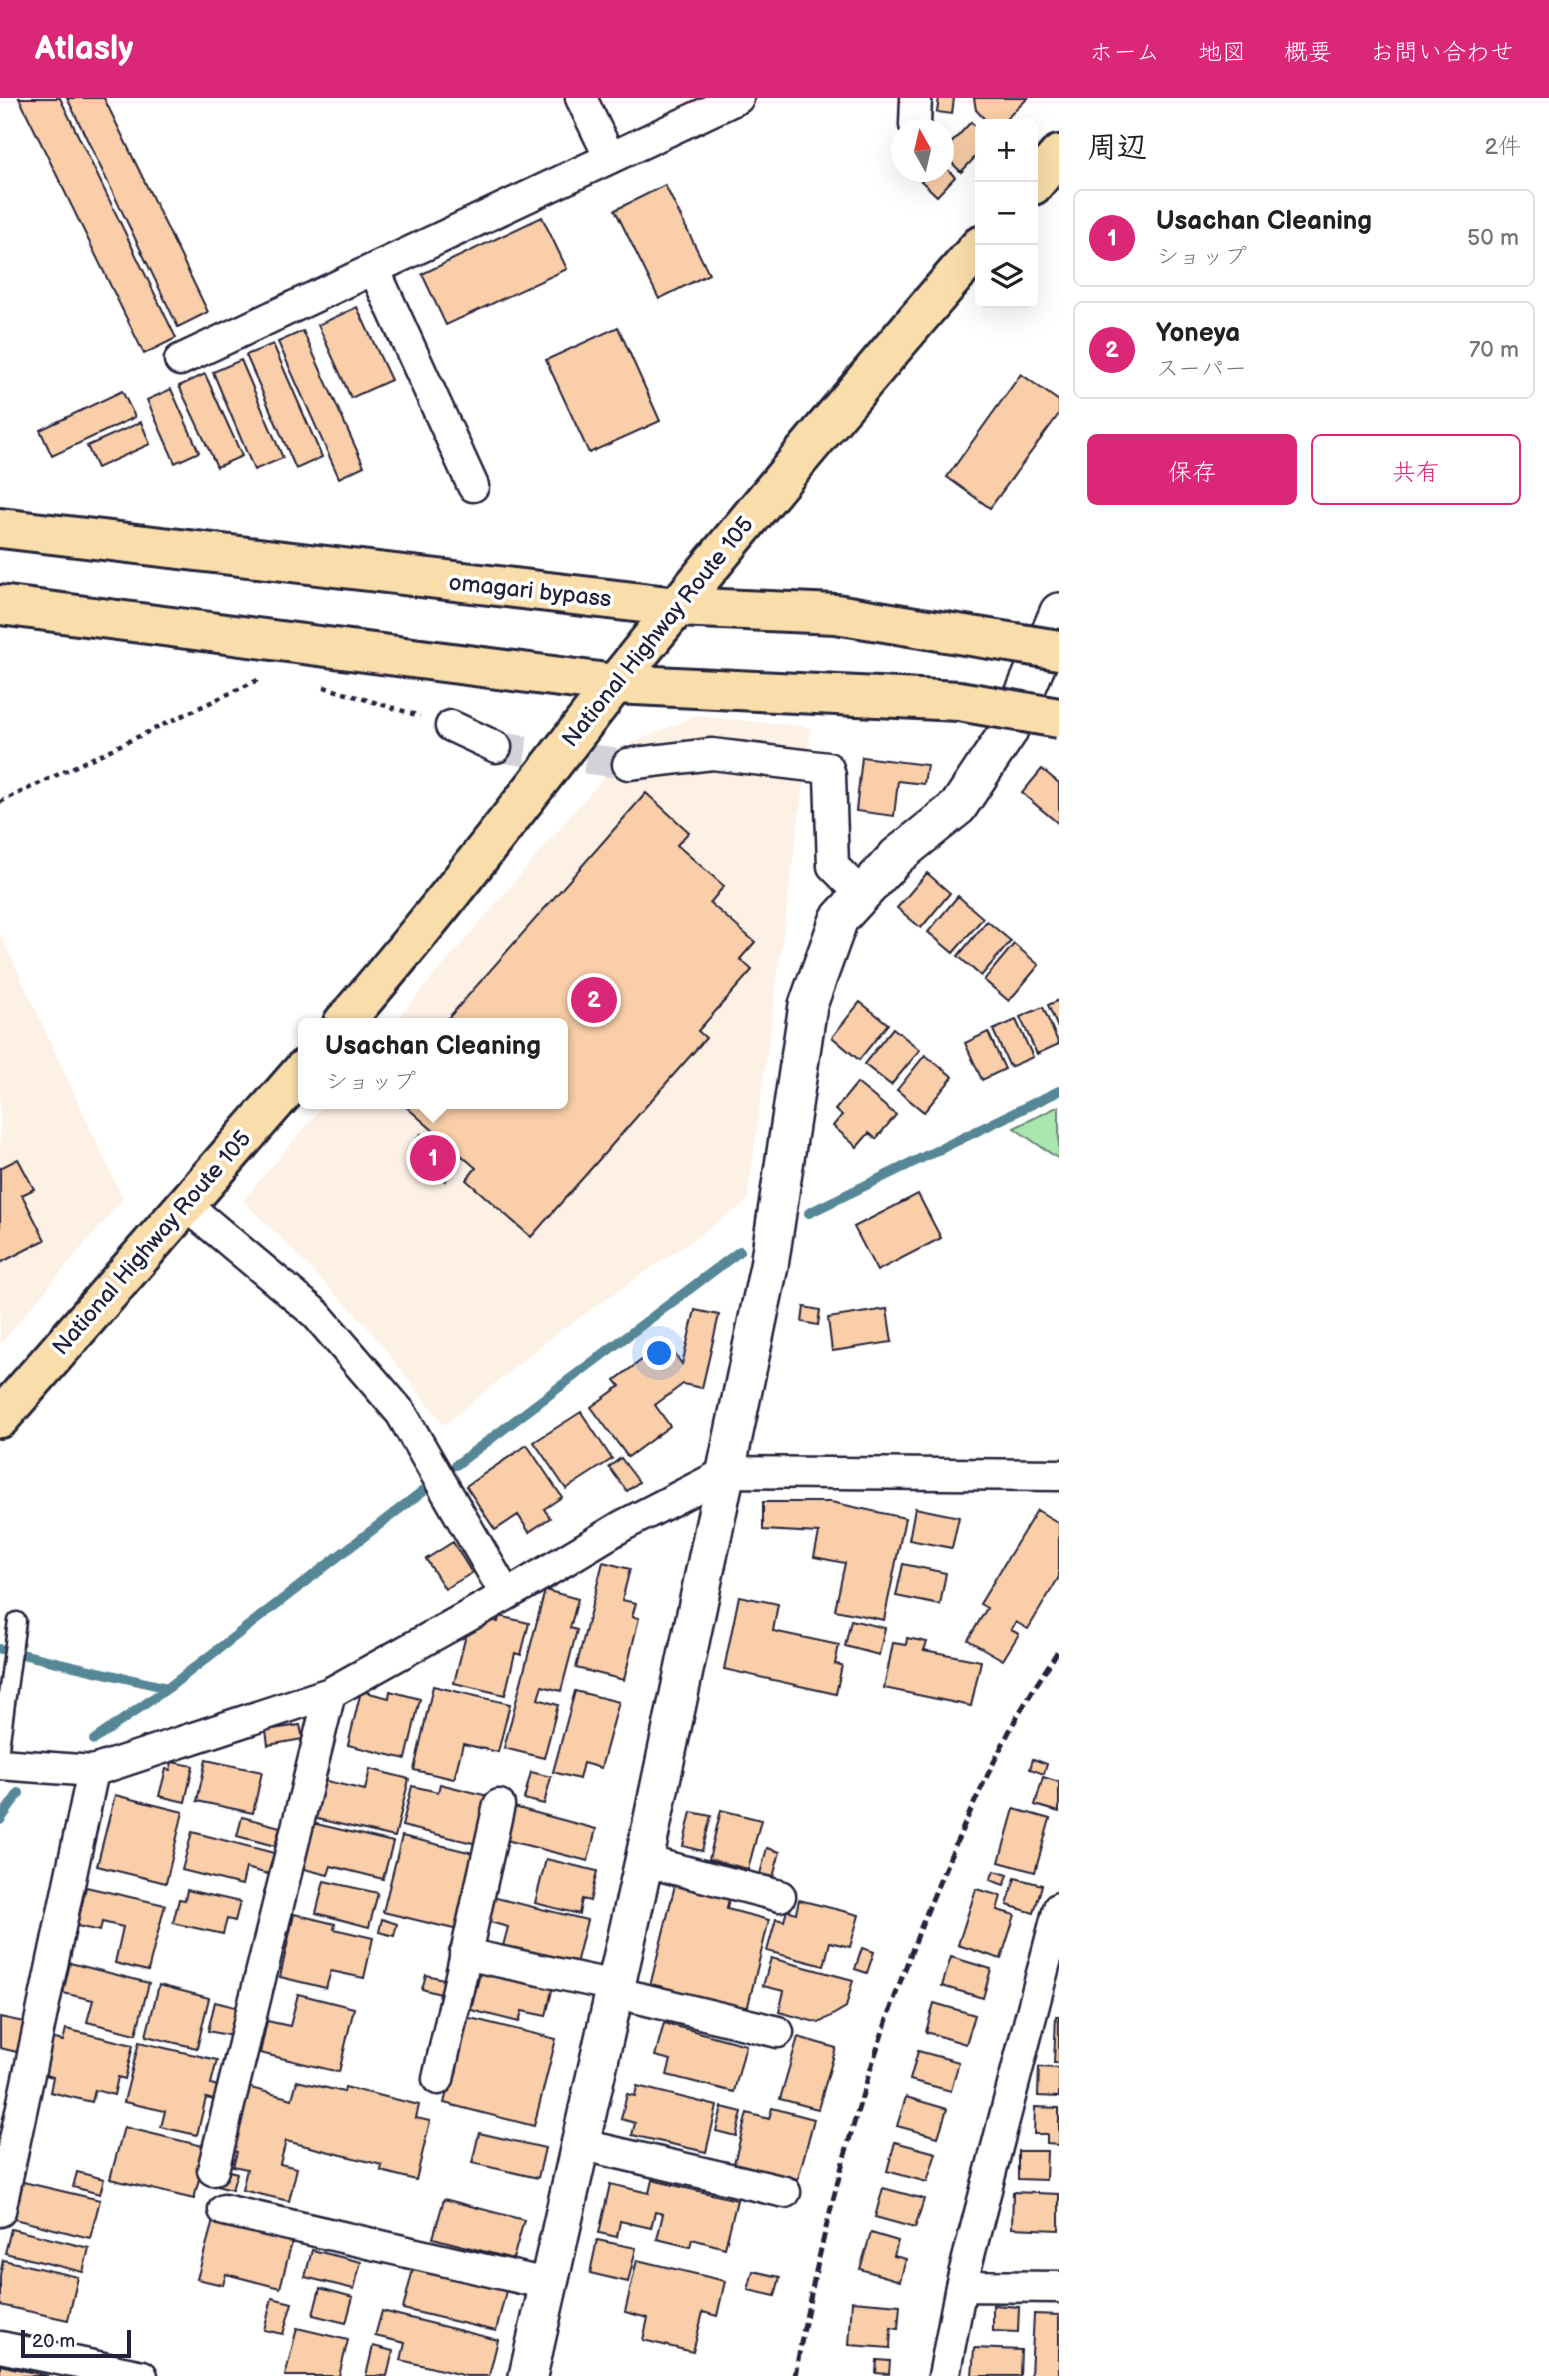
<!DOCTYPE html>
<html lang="ja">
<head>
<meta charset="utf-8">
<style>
  :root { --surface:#fff; --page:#f6f6f6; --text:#202124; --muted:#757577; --line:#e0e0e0; --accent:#db2777 }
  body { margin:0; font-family:"Balsamiq Sans","Klee One",sans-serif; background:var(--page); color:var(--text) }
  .controls { position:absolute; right:21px; top:21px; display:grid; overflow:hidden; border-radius:10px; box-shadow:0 7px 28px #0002 }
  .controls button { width:63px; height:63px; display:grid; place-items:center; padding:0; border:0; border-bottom:2px solid var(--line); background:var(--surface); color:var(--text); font:35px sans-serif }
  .compass { position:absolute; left:891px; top:21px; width:63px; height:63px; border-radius:50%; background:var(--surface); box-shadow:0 7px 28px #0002; rotate:352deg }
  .scale { position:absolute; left:21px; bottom:18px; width:110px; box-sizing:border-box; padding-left:7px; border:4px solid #22223b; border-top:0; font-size:19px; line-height:24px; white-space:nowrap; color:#22223b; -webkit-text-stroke:5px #fff; paint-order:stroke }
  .you { position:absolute; left:660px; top:1256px; width:24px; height:24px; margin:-18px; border:5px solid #fff; border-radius:50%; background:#1a73e8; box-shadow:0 0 0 10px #1a73e833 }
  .badge { display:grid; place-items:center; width:46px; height:46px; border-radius:50%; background:var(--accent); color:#fff; font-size:23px; font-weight:700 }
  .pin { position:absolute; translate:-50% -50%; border:4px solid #fff; box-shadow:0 2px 7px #0006 }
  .popup { position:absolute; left:298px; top:920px; width:270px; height:91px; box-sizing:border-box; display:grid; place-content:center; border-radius:10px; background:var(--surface); filter:drop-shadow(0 2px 5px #0005); font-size:23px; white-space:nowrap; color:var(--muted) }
  .popup b { font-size:26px; color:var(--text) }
  .popup::after { content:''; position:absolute; left:50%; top:100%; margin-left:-14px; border:14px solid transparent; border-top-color:var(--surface) }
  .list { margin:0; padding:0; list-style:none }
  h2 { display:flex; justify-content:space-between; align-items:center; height:91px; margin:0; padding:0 28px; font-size:30px }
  h2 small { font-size:23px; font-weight:400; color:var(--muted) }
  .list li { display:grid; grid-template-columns:46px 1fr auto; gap:21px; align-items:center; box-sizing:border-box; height:98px; margin:0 14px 14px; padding:0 14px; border:2px solid var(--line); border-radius:10px }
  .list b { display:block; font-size:26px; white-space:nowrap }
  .list p { margin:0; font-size:23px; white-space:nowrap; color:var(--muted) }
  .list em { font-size:23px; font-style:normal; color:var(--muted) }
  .actions { display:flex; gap:14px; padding:21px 28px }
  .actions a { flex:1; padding:16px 0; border:2px solid var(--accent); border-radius:10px; text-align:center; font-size:24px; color:var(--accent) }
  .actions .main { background:var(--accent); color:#fff }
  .icon { flex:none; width:38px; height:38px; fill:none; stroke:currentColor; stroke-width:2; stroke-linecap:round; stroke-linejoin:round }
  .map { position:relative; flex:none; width:1059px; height:2278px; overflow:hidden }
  header { display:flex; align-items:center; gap:42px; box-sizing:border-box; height:98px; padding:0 35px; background:var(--accent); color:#fff }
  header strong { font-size:33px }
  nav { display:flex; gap:38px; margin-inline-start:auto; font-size:24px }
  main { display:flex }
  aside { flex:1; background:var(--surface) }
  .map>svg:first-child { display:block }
  .built { fill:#fdf0e5 }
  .green { fill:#aae7ae; stroke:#668474; stroke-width:2 }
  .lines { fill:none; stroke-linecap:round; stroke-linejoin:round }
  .stream { stroke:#578797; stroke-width:10 }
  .building { fill:#f9cea8; stroke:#22223b; stroke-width:2 }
  .minor-tunnel { stroke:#d3d3d8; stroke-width:30; stroke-dasharray:30 15; stroke-linecap:butt }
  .service-casing { stroke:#22223b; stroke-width:21 }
  .minor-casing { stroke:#22223b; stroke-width:35 }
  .tertiary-casing { stroke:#22223b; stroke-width:42 }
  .trunk-casing { stroke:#22223b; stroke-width:44 }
  .path { stroke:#22223b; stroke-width:4.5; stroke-dasharray:5 5; stroke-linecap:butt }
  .service { stroke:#fff; stroke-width:16 }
  .minor { stroke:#fff; stroke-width:30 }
  .tertiary { stroke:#fff; stroke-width:37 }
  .trunk { stroke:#f9deab; stroke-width:38 }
  .rail { stroke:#22223b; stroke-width:5; stroke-dasharray:10 5; stroke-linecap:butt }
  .trunk-bridge-casing { stroke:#22223b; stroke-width:44; stroke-linecap:butt }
  .trunk-bridge { stroke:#f9deab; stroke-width:38 }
  .labels { text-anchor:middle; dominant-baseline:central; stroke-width:7; stroke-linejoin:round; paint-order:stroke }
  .street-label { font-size:23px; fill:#22223b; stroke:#fff }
</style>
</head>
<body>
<header>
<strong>Atlasly</strong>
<nav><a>ホーム</a><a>地図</a><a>概要</a><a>お問い合わせ</a></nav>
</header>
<main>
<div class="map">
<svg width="1059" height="2278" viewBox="0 0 1059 2278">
  <rect width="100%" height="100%" fill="#fff"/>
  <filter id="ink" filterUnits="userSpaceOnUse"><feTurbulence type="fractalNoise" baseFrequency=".0143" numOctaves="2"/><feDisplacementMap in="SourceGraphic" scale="14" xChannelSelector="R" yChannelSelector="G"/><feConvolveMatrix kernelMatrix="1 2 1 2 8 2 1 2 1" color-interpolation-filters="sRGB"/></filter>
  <g filter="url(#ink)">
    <path class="built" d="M695,618L811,629L747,1104L557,1235L444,1327L366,1227L243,1102L325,1006H562V925H394L633,645Z
      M0,835L123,1101L0,1246Z"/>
    <path class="green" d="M1059,1008V1061L1014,1030Z"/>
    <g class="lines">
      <path class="stream" d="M809,1115L1059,993
        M456,1367L740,1153
        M0,1551L168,1590
        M94,1642L168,1590L424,1392
        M0,1722L19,1695"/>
    </g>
    <path class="building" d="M19,0H60L176,240L144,256Z
      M67,0H104L208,214L178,229Z
      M939,0H954L952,16L937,14Z
      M974,0H1028L1001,26H989L976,12Z
      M971,24L980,33V54L961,74L944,57V53Z
      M944,68L955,79L937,98L918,80L924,74H944Z
      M665,87L709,176L659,201L615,112Z
      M542,119L567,171L446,227L422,176Z
      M357,209L391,282L351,300L318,227Z
      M618,229L660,323L589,355L546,262Z
      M303,233L364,368L339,380L278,244Z
      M273,246L322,359L296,371L246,257Z
      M241,262L283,360L254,372L213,274Z
      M205,276L242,358L217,369L179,288Z
      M1021,276L1059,303V316L990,410L947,379Z
      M171,291L199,354L175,365L147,302Z
      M122,293L135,319L52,358L40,332Z
      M141,324L150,346L97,370L87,348Z
      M862,659L927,667L924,686L898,683L894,718L856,713Z
      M1042,671L1059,685V726L1022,695Z
      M646,695L689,734L677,747L724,788L710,805L755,844L740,861L752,872L698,933L706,940L531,1139L466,1082L476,1070L403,1006H562V925H444Z
      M927,775L950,795L921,830L897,810Z
      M958,798L983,820L953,855L928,834Z
      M987,823L1011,843L981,878L958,858Z
      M1014,846L1039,867L1009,903L984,882Z
      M1059,902V932L1048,907Z
      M860,904L888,926L859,962L832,939Z
      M1043,909L1059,946L1037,956L1020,919Z
      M1016,922L1033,959L1010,969L993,932Z
      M893,930L920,952L891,987L864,966Z
      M988,934L1005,971L982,982L965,945Z
      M925,957L953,979L924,1014L897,992Z
      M857,985L896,1017L876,1041L869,1035L857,1049L833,1028L842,1017L835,1012Z
      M421,1036L458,1067L445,1083L408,1052Z
      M18,1061L34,1091L22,1097L45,1142L0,1165V1070Z
      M918,1096L941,1140L877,1173L854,1129Z
      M804,1209L820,1212L818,1227L802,1224Z
      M887,1211L892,1244L832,1253L828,1220Z
      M695,1212L719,1217L702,1290L683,1286L655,1307L670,1328L628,1359L591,1309L620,1288L615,1282L666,1244L682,1266Z
      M581,1314L612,1361L566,1391L534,1344Z
      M527,1347L562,1399L544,1411L550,1420L529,1434L518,1417L495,1432L466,1388Z
      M621,1360L639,1384L627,1393L609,1369Z
      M763,1404H831L905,1420L884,1522L835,1512L845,1465L814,1459L819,1435L763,1432Z
      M915,1410L959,1419L952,1450L909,1442Z
      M1037,1412L1059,1425V1479L1028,1531L1016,1524L1011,1532L1019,1536L1003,1562L968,1542L987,1510L980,1506Z
      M453,1444L472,1475L445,1491L426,1461Z
      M603,1464L630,1471L622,1502L636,1505L632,1519L639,1520L624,1582L576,1570Z
      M903,1466L946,1475L940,1507L896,1498Z
      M545,1492L578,1501L570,1530L577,1532L561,1593L542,1588L538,1601L558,1607L544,1660L504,1650Z
      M739,1498L778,1506L773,1533L839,1547L835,1566L842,1567L836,1596L724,1571Z
      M499,1518L529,1525L521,1557L515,1555L505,1597L454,1585L467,1533L488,1521L498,1524Z
      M851,1522L885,1530L879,1557L845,1548Z
      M907,1540L927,1544L924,1552L981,1563L971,1608L884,1590L893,1545L906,1547Z
      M433,1588L510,1606L498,1654L463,1646L454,1681L414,1672Z
      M361,1593L389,1600L390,1593L420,1601L406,1661L348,1647Z
      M575,1593L619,1604L601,1670L583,1665L579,1681L553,1674Z
      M300,1627L303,1641L268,1647L266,1632Z
      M1033,1661L1047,1666L1044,1676L1030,1671Z
      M206,1662L262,1674L253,1715L197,1703Z
      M172,1664L193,1668L185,1704L159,1698L166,1671L170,1672Z
      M370,1671L409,1681L395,1739L313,1720L322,1682L365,1692Z
      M531,1674L551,1679L544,1706L524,1701Z
      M1043,1679L1059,1684V1714L1035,1707Z
      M440,1686L488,1698L477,1746L402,1728L412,1688L438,1694Z
      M115,1697L183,1714L166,1785L97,1768Z
      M514,1709L596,1731L588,1763L506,1742Z
      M1014,1711L1050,1721L1035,1774L999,1764Z
      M721,1712L761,1722L748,1771L709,1761Z
      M691,1714L711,1718L702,1753L683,1748Z
      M242,1719L280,1729L275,1748L237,1738Z
      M312,1725L393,1744L383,1781L331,1768L328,1777L300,1770Z
      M192,1734L274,1755L268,1776L246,1770L242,1787L182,1772Z
      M402,1738L477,1756L458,1832L383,1814Z
      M767,1750L780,1754L773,1779L760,1776Z
      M546,1761L597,1773L590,1803L582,1801L579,1816L535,1805Z
      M994,1773L1008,1777L1004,1787L990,1782Z
      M1015,1780L1042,1787L1034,1815L1007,1807Z
      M324,1783L378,1795L369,1829L316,1815Z
      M675,1787L729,1800L727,1811L769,1822L746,1916L649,1892Z
      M86,1789L165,1807L148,1873L115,1865L123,1829L102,1824L100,1833L77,1828Z
      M976,1791L1001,1798L997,1812L1015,1817L1001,1861L958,1847Z
      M187,1792L240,1804L235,1823L227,1821L223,1836L173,1825L179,1801L185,1802Z
      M492,1799L587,1822L576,1866L503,1848L508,1829L486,1823Z
      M799,1802L859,1817L850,1849L830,1844L824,1868L767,1853L776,1821L784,1823L787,1812L796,1815Z
      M294,1816L335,1826L334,1831L373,1840L364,1880L331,1873L326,1890L280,1879Z
      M382,1821L397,1826L394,1838L379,1834Z
      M862,1850L874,1854L867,1875L855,1871Z
      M951,1859L991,1871L983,1900L942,1888Z
      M771,1860L853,1882L846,1909L819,1925L779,1914L784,1893L763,1888Z
      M70,1865L149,1885L136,1936L87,1924L93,1902L63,1895Z
      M481,1871L553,1888L546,1918L522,1913L519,1924L471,1912Z
      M426,1877L448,1882L444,1897L422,1891Z
      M159,1887L209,1900L197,1950L146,1938Z
      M298,1896L354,1910L339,1974L260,1955L267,1923L290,1928Z
      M215,1904L239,1910L232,1938L208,1933Z
      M934,1905L975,1917L966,1946L926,1934Z
      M1056,1918H1059V1965H1054Z
      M0,1919L24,1924L17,1954L0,1950Z
      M466,1919L556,1941L534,2028L444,2005Z
      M664,1925L746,1947L734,1994L667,1977L671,1962L655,1958Z
      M66,1931L133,1947L125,1981L118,1979L114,1997L95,1992L92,2004L50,1994L53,1979L42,1976L51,1940L63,1943Z
      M798,1939L836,1950L818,2011L780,2001Z
      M139,1944L217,1962L211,1986L218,1988L214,2002L206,2000L197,2037L161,2029L165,2013L124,2004Z
      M918,1953L959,1964L951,1993L910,1982Z
      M1039,1969L1059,1970V1999L1038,1998Z
      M297,1983L344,1994L345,1989L419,2007L416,2020L430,2023L416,2082L381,2073L382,2067L286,2043L280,2066L297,2070L289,2103L242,2092L247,2071L233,2068L237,2054L227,2052L243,1988L292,2001Z
      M637,1988L717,2008L706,2054L632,2037L635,2025L621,2021L627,1996L635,1998Z
      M906,1999L947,2011L938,2039L897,2028Z
      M722,2009L742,2014L736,2038L716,2033Z
      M1035,2009L1059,2010V2047L1047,2046V2036H1034Z
      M772,2010L814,2021L798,2081L734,2065L747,2015L769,2021Z
      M124,2029L207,2049L194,2101L110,2081Z
      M479,2035L545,2050L538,2080L472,2065Z
      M895,2044L936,2055L927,2084L887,2073Z
      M1018,2053H1047L1046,2082L1018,2081Z
      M222,2071L237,2075L232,2092L217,2088Z
      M77,2074L104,2081L100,2096L73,2089Z
      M652,2082L737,2102L725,2150L692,2141L690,2149L657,2141L663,2116L655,2114L651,2130L620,2123L617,2139L599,2135L610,2086L649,2095Z
      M23,2084L100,2102L90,2140L14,2121Z
      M883,2090L924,2101L915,2130L875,2119Z
      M1013,2094L1059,2096V2132L1012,2130Z
      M444,2101L524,2122L513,2161L433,2140Z
      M214,2119L293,2140L280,2190L226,2176L223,2187L197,2181Z
      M11,2131L89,2150L83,2174L5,2155Z
      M871,2135L898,2143L894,2158L906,2161L900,2183L860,2171Z
      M597,2142L636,2150L628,2184L590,2175Z
      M312,2152L361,2164L354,2191L305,2179Z
      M3,2162L78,2179L68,2222L0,2207V2177Z
      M637,2162L725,2183L717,2218L703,2214L693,2254L643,2242L648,2220L625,2214Z
      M413,2171L506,2193L496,2233L403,2211Z
      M753,2173L780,2179L775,2198L748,2192Z
      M320,2190L353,2199L346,2225L313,2217Z
      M272,2200L292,2205L283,2236L264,2232Z
      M852,2203L900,2207L898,2231L891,2230L890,2250L849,2247Z
      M993,2207L1019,2209L1018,2234L993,2233Z
      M382,2213L498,2242L489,2278H466L401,2262L405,2245L375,2238Z
      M1034,2216L1059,2217V2278H1031Z
      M297,2230L348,2242L339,2278H285Z
      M373,2248L393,2253L387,2278H366Z
      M974,2250L1021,2252L1020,2278H972Z
      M877,2262L890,2263L889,2276L876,2275Z
      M0,2267L48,2278H0Z"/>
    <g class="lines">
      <path class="minor-tunnel" d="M496,649L628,666"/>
      <g class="service-casing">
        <path id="service" d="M0,1650L17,1523"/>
      </g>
      <g class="minor-casing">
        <path id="minor" d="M581,0L610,60
          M915,27L916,0
          M374,171L473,388
          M180,262L738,0
          M451,628L496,649
          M628,666L712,656L828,670L830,678L833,768L862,797
          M185,1106L316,1216L401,1315L506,1497
          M0,1666L93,1673L330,1595L524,1487L622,1428L727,1374L1059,1377
          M644,1763L780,1798
          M465,1856L615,1888
          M614,1894L778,1934
          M438,1981L499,1707
          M579,2046L785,2094
          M213,2072L330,1595
          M224,2112L547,2186
          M0,2113L93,1673
          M961,2188L1059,2189
          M0,2249L142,2278
          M944,2278L961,2188L1059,1810"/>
      </g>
      <g class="tertiary-casing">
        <path id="tertiary" d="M528,2278L644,1763L769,1168L808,907L839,821L897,758L958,709L1008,634L1059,514"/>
      </g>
      <g class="trunk-casing">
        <path id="trunk" d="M1033,87L1059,57
          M0,430L677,509L836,516L946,534
          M0,507L615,586L959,603
          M343,925C438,816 525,700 614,587C733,438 856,292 980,148
          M0,1320L304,971"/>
      </g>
      <path class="path" d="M324,589L420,618
        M0,704L262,580"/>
      <use href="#service" class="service"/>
      <use href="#minor" class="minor"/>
      <use href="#tertiary" class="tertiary"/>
      <use href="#trunk" class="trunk"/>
      <path class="rail" d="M795,2278C835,2052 907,1832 1012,1628C1026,1602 1043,1577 1059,1551"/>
      <g class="trunk-bridge-casing">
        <path id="trunk-bridge" d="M946,534L1059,552
          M959,603L1059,620"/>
      </g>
      <use href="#trunk-bridge" class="trunk-bridge"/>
    </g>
  </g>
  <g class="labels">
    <g class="street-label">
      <text transform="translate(530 493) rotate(6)">omagari bypass</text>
      <text transform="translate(658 534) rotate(-51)">National Highway Route 105</text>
      <text transform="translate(152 1145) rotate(-49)">National Highway Route 105</text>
    </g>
  </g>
</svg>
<div class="controls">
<button>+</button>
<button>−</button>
<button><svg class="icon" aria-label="layers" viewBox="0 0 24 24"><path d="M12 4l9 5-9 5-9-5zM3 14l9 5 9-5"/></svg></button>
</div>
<svg class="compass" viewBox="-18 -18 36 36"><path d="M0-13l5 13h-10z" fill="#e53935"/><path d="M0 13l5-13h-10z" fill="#757577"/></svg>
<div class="scale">20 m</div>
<div class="you"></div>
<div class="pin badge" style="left:433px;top:1060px">1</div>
<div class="popup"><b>Usachan Cleaning</b>ショップ</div>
<div class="pin badge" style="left:594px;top:902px">2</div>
</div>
<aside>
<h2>周辺<small>2件</small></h2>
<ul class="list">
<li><span class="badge">1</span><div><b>Usachan Cleaning</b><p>ショップ</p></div><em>50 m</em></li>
<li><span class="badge">2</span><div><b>Yoneya</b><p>スーパー</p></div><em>70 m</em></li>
</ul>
<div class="actions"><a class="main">保存</a><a>共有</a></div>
</aside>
</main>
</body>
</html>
